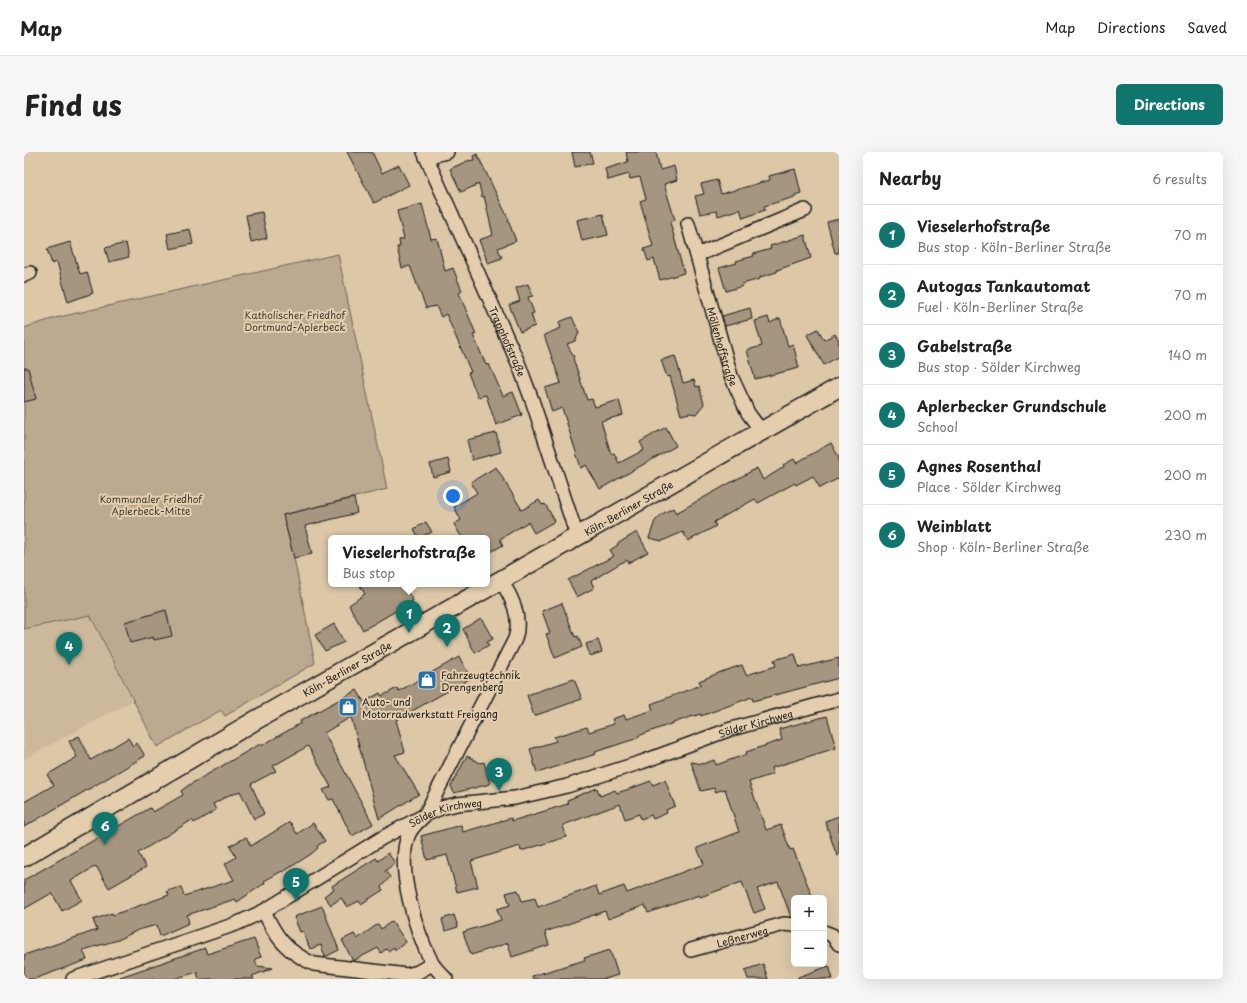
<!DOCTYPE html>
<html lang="en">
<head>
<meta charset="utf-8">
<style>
  :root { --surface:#fff; --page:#f6f6f6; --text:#222; --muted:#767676; --line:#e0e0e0; --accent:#0f766e }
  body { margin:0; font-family:"Playpen Sans",sans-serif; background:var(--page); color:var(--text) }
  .controls { position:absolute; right:12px; bottom:12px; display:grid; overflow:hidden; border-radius:6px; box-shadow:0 4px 16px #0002 }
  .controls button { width:36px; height:36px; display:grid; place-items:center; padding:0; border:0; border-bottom:1px solid var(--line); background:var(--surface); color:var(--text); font:20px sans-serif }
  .you { position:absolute; left:429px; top:344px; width:14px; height:14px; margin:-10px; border:3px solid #fff; border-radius:50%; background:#1a73e8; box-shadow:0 0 0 6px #1a73e833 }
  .badge { display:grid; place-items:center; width:26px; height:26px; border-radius:50%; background:var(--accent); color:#fff; font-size:13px; font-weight:700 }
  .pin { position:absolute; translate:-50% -33px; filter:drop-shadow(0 1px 2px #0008) }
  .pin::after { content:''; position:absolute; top:21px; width:14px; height:12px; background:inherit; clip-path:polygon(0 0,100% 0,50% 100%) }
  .popup { position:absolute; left:304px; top:383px; width:162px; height:52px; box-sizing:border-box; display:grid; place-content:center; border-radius:6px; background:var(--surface); filter:drop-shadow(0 1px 3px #0005); font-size:13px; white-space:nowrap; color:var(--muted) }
  .popup b { font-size:15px; color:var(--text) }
  .popup::after { content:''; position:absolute; left:50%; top:100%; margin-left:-8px; border:8px solid transparent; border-top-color:var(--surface) }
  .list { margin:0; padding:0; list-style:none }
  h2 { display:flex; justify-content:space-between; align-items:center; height:52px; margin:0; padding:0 16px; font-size:17px }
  h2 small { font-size:13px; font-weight:400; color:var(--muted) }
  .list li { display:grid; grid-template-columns:26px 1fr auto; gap:12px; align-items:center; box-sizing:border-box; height:60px; padding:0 16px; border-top:1px solid var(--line) }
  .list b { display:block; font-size:15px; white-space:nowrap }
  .list p { margin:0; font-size:13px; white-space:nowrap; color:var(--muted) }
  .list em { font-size:13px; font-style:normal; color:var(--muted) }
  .map { position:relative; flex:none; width:815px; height:827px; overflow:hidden; border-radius:6px }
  header { display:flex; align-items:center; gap:24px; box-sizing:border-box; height:56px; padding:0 20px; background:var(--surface); border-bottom:1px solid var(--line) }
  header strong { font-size:19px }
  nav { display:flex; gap:22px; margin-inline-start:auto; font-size:14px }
  .intro { display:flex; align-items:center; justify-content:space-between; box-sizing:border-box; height:96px; padding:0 24px }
  h1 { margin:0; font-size:28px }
  .button { padding:10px 18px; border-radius:6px; background:var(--accent); color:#fff; font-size:14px; font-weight:700 }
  main { display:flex; gap:24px; padding:0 24px }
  aside { flex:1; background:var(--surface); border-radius:6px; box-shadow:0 4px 16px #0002 }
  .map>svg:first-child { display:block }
  .built { fill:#ccb89b }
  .green { fill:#bcaa90; stroke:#6c6356 }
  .building { fill:#a69680; stroke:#1c1c1c }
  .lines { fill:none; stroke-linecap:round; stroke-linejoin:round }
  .minor-casing { stroke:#1c1c1c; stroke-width:16 }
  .secondary-casing { stroke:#1c1c1c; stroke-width:21 }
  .minor { stroke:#e4cead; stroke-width:13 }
  .secondary { stroke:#e4cead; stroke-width:18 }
  .labels { text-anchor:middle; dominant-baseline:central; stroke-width:4; stroke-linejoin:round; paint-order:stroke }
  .park-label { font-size:10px; fill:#444039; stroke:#e4cead }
  .street-label { font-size:10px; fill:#1c1c1c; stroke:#e4cead }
  .poi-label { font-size:10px; fill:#1c1c1c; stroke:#e4cead; text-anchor:start }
</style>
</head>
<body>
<header>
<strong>Map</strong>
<nav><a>Map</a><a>Directions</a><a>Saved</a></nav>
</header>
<div class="intro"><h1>Find us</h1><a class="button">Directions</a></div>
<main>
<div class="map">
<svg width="815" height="827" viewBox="0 0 815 827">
  <rect width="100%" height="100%" fill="#dcc7a7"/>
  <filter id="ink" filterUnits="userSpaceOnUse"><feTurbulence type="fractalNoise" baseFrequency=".025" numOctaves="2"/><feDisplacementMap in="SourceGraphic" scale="8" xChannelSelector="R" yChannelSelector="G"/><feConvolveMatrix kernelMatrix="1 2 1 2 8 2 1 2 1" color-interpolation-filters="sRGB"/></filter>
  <g filter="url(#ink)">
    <path class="built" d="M65,463L108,549L0,607V477Z"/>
    <path class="green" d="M314,102L363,337L259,363L270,406L291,511L201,564L197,558L133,595L66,463L0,477V176L31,166Z"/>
    <path class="building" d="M323,0H348L358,21L375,13L385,33L350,51Z
      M548,0H566L569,11L551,15Z
      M602,0H632L636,18L650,14L653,28L640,32L651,68L646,70L660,121L636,128L630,107L624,109L620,97L629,94L616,49L622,47L616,25L606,27L605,22L584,28L581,17L604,10Z
      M453,2L485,68H484L492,89L474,96L478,106L464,111L455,88L469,83L460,44L458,45L455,32L437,40L426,17L443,9L450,8L449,4Z
      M771,17L777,41L771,43V45L740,54L741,58L719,66L716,57L694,64L693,59L676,62L671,44L680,42L677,32L693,28L697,42L746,28L745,24Z
      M398,52L407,87L413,86L421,119L429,116L438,139L435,141L452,182L449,183L462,213L465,212L479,244L489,240L498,263L472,273L462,243L454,245L444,221L447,220L422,162L417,165L412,154L402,156L386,114L378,116L373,95H376L375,88L380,87L373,59Z
      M238,60L243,86L227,90L222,63Z
      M579,62L584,83L558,89L553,68Z
      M815,67V101H811L803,70Z
      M166,77L169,92L146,97L143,82Z
      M781,83L787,106L753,118V120L736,125V127L718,132L719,134L702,139L695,116L713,111L712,109L730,104L729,102L747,97L746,94Z
      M46,90L56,122L63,120L69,141L44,150L33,110L28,112L23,97Z
      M102,91L105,105L85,110L81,96Z
      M504,132L509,144L504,145L510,161L507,162L511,174L496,180L485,153L496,149L492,136Z
      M726,156L728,167L701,174L698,164Z
      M548,165L555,181L551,189L543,192L550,205L549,206L563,248L568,247L571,255L595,248L599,263L577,269L587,302L590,301L595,311L620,298L616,290L642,275L652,294L576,337L562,313L557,316L538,256L528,260L521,236L537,231L520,183L537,176L535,170Z
      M744,165L746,171L756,166L764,194L769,192L775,216L731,227L723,198L738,194L731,169Z
      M794,177L800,188L811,182L815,188V204L800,213L783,183Z
      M651,204L659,231L670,228L672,235L675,234L680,252L672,262L666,261L657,263L646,224L643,225L637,208Z
      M0,216H4L12,247L0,250Z
      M472,281L477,300L448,308L443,288Z
      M807,291L815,306V326L796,336L789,324L772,333L771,331L734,351L731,347L690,370L692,374L664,389L659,380L638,389L625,386L631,369L638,362L649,356L652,361L733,316L739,328L760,315L759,313L770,307L772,311Z
      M424,307L427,320L409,325L406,312Z
      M472,315L498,358L515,348L518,353L521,352L531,369L510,381L504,370L476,387L479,393L463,402V386H438L430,372L437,368L430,355L453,341L447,330Z
      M330,346L333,361L281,374L288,402L270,406L259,363Z
      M402,370L408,380L395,386L390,377Z
      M613,380L624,400L604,411L603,408L595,412L567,429L570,436L553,445L544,428L590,404L586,398L594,393L593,392Z
      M335,432H379L389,449L339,478L325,453L341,442Z
      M538,451L551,485L554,484L558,495L531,506L522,482L526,481L518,459Z
      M142,458L148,484L130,488L129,485L106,491L101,470Z
      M457,466L469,487L463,490L465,493L451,501L439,477Z
      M310,472L320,490L301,499L291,483Z
      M574,488L578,500L566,504L562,492Z
      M771,502L775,516L815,506V526L729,549L728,545L677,564V562L663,566L614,584V586L571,600L572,602L513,621L506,597L532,589L530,585L563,575L565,580L590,572L588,567L600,563L602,567L629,558L627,552L677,533L675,529L697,520L718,513L722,523L752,514L750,508Z
      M435,505L447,526L372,568L381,600L371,603L395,642L355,667L327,565L300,581L349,672L328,684L309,647L305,648L299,638L307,635L284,594L249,614L252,619L227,632L240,662L230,667L216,639L208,643L207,642L189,652L192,658L170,671L168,668L114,701L122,715L85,736L72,714L47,729L58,748L38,759L28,741L0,757V728L16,719L126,656L129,660L159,643L157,639L165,633L236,592L237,594L277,571L276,569L333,538L340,550L356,541L358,544L373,536L375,539Z
      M550,527L558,547L510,564L503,543Z
      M803,564L812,596L747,616L749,622L725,630L742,678L757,673L766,698L769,697L789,746H770V765H767L754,730L733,737L741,757L730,761L718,730L676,745L675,743L624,761L621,753L584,767L581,759L521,780L525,793L488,805L484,791L447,803L439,780L477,768L473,757L486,753L482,741L494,738L498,749L511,746L514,755L572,734L575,743L600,734L603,741L680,712L673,696L715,680L701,637L691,640L690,636L677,639L667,610L679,612L690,608L692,613L723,602L722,600L758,588L755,577Z
      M55,584L67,608L104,586L109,594L113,591L121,604L0,675V650L30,633L23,623L53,605L45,589Z
      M443,604L456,611L460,610L466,632L430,641L427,634Z
      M641,628L651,654L642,658L643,661L629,667L627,663L617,667L615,662L601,667L596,652L539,673L542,685L497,699L496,694L447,709L454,735L433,740L423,703L403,708L397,684L437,673L439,680L487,666L488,669L544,652L543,648L573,636L576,644L591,638L593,641L605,637L627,629L629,633Z
      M815,664V703L813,704L801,669Z
      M266,670L273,682L289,671L301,689L293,694L294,696L287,702L259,720L258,719L240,729L241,731L213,750L211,747L163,763L165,771L136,784L133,773L114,778L94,788L59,798L63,808L10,827H0V803L73,778L69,768L88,761L89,763L145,743L143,739L157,735L160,744L210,728L201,712L212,705L206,694L222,685L227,694Z
      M364,701L371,711L361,719L366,725L357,735L359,738L337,752L335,749L323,755L317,746L307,753L300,744L310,737L308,734L352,706L354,709Z
      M298,754L315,798L301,805L297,793L286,797L279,779L276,780L270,765Z
      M430,763L434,775L421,779L418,767Z
      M368,769L382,790L371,798L370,795L364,799L362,797L357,801L354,796L329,809L318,788L330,782L333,787L354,772L357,777Z
      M230,787L237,805L231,807L233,814L249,816L228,824L230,827H175L173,820L150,827H97L96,825L181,796L183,802Z
      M586,798L594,823L581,827H509L508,824L561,808L560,806Z
      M739,812L744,827H724L721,818Z
      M805,814L809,827H774V825Z"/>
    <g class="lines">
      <g class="minor-casing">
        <g id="minor">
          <path id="s1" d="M400,0L495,213L509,251L553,384"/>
          <path d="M402,5L423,0"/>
          <path id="s2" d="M664,72L707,224L724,261L738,280"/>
          <path d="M673,103L781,58"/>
          <path d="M0,123L6,121"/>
          <path d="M240,759C252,786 263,800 290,812L383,823L394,820L408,812"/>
          <path d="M800,780L808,783L815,792"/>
          <path id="s3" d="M667,798L760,772L770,773"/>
          <path id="s4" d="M49,827L212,772L240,759L358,686L401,663L417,656L433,652L491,646L543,634L618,610L704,578L815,547"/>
          <path d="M422,827C417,822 411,816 408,811C392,779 372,718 384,684C387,675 395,669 401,663L491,487C498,465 488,446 477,428"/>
        </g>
      </g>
      <g class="secondary-casing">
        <g id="secondary">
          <path id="s5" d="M0,705L232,568L815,235"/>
        </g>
      </g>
      <use href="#minor" class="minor"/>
      <use href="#secondary" class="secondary"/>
    </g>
  </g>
  <defs>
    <g id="shop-square" transform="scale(1)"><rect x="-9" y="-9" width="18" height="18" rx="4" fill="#1f6fb2" stroke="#e4cead"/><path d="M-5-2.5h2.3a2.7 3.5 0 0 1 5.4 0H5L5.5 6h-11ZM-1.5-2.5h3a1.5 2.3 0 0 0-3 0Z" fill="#fff"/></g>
  </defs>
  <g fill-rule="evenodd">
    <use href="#shop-square" x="403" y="528"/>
    <use href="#shop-square" x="324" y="555"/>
  </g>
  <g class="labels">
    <g class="park-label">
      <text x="271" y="162">Katholischer Friedhof<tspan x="271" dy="12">Dortmund-Aplerbeck</tspan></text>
      <text x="127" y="346">Kommunaler Friedhof<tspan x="127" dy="12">Aplerbeck-Mitte</tspan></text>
    </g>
    <g class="street-label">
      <text stroke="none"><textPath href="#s1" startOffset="207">Trapphofstraße</textPath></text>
      <text stroke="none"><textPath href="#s2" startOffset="127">Möllenhoffstraße</textPath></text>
      <text stroke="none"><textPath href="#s5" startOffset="698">Köln-Berliner Straße</textPath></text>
      <text stroke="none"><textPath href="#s5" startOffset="374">Köln-Berliner Straße</textPath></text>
      <text stroke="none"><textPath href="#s4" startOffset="735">Sölder Kirchweg</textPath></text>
      <text stroke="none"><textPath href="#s4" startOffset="411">Sölder Kirchweg</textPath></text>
      <text stroke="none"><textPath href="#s3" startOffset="53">Leßnerweg</textPath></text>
    </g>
    <g class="poi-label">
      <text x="417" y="522">Fahrzeugtechnik<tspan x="417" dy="12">Drengenberg</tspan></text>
      <text x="338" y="549">Auto- und<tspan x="338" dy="12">Motorradwerkstatt Freigang</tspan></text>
    </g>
  </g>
</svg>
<div class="controls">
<button>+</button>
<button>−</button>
</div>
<div class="you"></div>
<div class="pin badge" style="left:385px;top:481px">1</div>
<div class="popup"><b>Vieselerhofstraße</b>Bus stop</div>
<div class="pin badge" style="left:423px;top:495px">2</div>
<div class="pin badge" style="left:475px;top:639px">3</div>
<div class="pin badge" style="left:45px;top:513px">4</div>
<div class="pin badge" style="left:272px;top:749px">5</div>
<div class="pin badge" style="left:81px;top:693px">6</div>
</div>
<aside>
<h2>Nearby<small>6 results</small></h2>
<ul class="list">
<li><span class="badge">1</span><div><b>Vieselerhofstraße</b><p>Bus stop · Köln-Berliner Straße</p></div><em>70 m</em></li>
<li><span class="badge">2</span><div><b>Autogas Tankautomat</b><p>Fuel · Köln-Berliner Straße</p></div><em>70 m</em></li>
<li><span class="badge">3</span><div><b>Gabelstraße</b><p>Bus stop · Sölder Kirchweg</p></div><em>140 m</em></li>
<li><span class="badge">4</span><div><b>Aplerbecker Grundschule</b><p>School</p></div><em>200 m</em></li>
<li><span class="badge">5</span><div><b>Agnes Rosenthal</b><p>Place · Sölder Kirchweg</p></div><em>200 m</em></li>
<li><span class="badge">6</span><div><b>Weinblatt</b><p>Shop · Köln-Berliner Straße</p></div><em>230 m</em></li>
</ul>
</aside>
</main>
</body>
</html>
